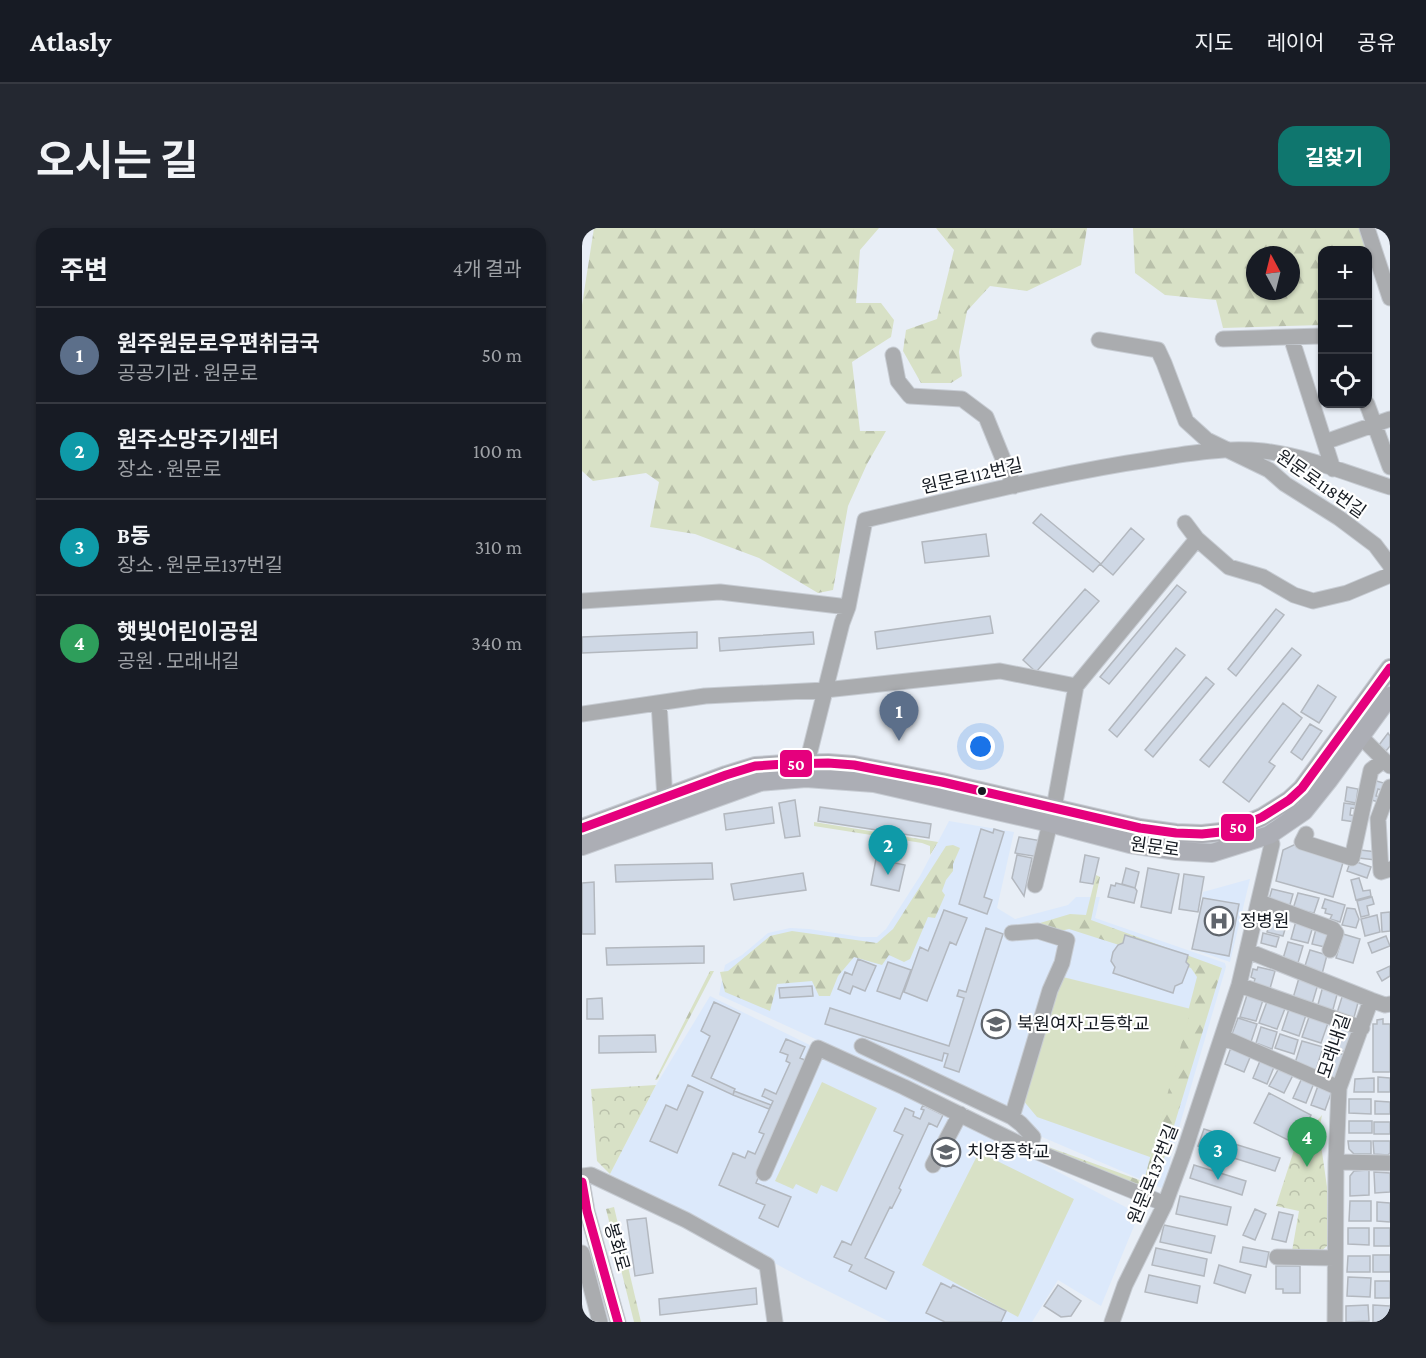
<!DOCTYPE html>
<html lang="ko">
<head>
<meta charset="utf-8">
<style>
  :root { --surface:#171b24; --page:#242831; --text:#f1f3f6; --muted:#9ea1a6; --line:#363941; --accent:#0f766e }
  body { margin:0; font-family:"Crimson Pro","Noto Sans KR",serif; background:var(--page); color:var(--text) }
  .controls { position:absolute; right:18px; top:18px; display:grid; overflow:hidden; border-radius:12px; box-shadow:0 2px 4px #0004 }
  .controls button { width:54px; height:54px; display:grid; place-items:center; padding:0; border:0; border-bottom:2px solid var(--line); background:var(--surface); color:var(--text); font:30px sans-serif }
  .compass { position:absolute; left:664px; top:18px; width:54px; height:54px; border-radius:50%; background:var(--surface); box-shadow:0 2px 4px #0004; rotate:353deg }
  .you { position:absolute; left:399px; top:519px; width:21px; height:21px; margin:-15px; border:4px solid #fff; border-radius:50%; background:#1a73e8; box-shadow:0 0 0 9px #1a73e833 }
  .badge { display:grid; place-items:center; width:39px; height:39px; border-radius:50%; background:var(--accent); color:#fff; font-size:20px; font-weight:700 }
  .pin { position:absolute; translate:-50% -50px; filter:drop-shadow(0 2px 3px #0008) }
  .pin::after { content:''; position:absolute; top:32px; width:21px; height:18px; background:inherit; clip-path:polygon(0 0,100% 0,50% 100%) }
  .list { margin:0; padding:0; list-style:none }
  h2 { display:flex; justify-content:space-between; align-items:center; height:78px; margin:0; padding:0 24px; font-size:26px }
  h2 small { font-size:20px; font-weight:400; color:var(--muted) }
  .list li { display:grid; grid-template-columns:39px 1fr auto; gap:18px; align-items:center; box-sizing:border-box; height:96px; padding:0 24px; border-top:2px solid var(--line) }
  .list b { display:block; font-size:22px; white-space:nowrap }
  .list p { margin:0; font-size:20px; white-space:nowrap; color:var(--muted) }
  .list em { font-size:20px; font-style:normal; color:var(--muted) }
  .icon { flex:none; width:33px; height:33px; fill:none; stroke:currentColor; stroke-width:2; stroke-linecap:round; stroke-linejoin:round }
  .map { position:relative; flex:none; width:808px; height:1094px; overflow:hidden; border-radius:18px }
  header { display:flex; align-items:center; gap:36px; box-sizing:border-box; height:84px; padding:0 30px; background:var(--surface); border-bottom:2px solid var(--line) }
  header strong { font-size:28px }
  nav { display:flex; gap:33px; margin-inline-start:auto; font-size:21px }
  .intro { display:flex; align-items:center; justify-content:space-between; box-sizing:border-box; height:144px; padding:0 36px }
  h1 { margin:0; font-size:42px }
  .button { padding:15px 27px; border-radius:18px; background:var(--accent); color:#fff; font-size:21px; font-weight:700 }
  main { display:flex; gap:36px; padding:0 36px }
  aside { flex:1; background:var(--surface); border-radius:18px; box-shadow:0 2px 4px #0004 }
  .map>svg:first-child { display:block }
  .built { fill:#dce9fb }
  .forest { fill:url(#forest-firs); fill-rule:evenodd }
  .park { fill:url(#park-crowns) }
  .pitch { fill:#d8e1c6 }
  .building { fill:#cfd8e5; stroke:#b3b8bf; stroke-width:1.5 }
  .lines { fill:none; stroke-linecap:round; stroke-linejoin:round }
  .minor-casing { stroke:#c7ccd3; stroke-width:17 }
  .major-casing { stroke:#c7ccd3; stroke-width:20 }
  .minor { stroke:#aaacaf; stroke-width:15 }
  .major { stroke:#acaeb5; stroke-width:18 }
  .bus-1-casing { stroke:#fff; stroke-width:14 }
  .bus-1 { stroke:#e5007d; stroke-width:9 }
  .bus-dot { fill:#161b22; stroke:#fff; stroke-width:2 }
  .labels { text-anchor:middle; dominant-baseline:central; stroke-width:4.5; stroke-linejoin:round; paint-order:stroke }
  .street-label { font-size:18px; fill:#161b22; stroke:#fff }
  .poi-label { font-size:18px; fill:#161b22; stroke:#fff; text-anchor:start }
  .line-badge { stroke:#fff; stroke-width:2 }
  .badge-label { font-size:16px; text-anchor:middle; font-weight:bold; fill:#fff }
</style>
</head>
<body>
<header>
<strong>Atlasly</strong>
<nav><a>지도</a><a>레이어</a><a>공유</a></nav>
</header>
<div class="intro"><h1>오시는 길</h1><a class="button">길찾기</a></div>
<main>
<aside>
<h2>주변<small>4개 결과</small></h2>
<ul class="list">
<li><span class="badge" style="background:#5c6f8a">1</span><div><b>원주원문로우편취급국</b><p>공공기관 · 원문로</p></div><em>50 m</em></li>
<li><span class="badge" style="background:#0f9aa8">2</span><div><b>원주소망주기센터</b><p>장소 · 원문로</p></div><em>100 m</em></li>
<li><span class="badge" style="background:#0f9aa8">3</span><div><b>B동</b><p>장소 · 원문로137번길</p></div><em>310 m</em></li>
<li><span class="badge" style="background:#2e9e5b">4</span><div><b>햇빛어린이공원</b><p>공원 · 모래내길</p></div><em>340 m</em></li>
</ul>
</aside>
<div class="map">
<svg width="808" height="1094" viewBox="0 0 808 1094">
  <defs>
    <pattern id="forest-firs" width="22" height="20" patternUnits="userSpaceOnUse" patternTransform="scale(1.5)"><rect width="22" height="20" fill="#d8e1c6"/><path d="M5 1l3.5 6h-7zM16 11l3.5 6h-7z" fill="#b9c0aa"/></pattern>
    <pattern id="park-crowns" width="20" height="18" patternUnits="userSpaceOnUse" patternTransform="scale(1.5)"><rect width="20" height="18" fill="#d8e1c6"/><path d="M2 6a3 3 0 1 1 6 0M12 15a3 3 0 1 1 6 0" fill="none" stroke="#b9c0aa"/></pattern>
  </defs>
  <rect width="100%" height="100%" fill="#e8eef6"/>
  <path class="built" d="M367,593L432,604L415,680L433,691L486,677L494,669H518L513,690L643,735L644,739L589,927L586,957L579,960L264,825L137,767L143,737L160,727L186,705L208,700L227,701L279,709H295L304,701L338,648Z
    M668,651L648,734L610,721L621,664Z
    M128,768L321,863L557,986L519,1078L476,1052L450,1094H308L222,1051L28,946L74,857Z"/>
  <path class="forest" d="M12,0H297L278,22L274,75H299L312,92L309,109L270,134L278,203H304L285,236L266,278L251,362L236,365L177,330L113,306L68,299L77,254L64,245L11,253L0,243V77Z
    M354,0H505L499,37L445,63L408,58L385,83L377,124L380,148L369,155H339L321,123L324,102L355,91L372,22Z
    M551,0H777L784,22H740V97L641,100L634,72L583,67L553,45ZM673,27H709V63H673Z
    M232,594L356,614L348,627V618L340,615L232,598Z
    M371,617L378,620L371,636V643L364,652L360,663L363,667L353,690L346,689L328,731L322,734L307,727L300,737L272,729L256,748L248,768H237L230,753L195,756L188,783L143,764L138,744L146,743L188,708L210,703L295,715L311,701L364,618Z
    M514,647L518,649L509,692L640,740L570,970L464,931L450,913L560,953L563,949L615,749L609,740L487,701L461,707L454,704L458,695L488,686L504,687Z
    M128,743H132L75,852H73Z
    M32,979L59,1094H52L24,981Z"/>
  <path class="park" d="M74,857L28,946L15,933L9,861Z
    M740,887L737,903L745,959V1018L738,1024L710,1023L717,983L694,978L713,919Z"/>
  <path class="pitch" d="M481,749L609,781L568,929L455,889L440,871V866Z
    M240,854L295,880L255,964L239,957L235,966L214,956L211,961L193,953Z
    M397,924L492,971L436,1089L340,1037Z"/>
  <path class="building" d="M459,286L519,336L549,300L562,311L531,347L518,336L511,344L451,295Z
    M404,306L407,328L343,335L340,314Z
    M595,357L604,364L527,456L518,449Z
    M503,361L517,373L454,444L441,432Z
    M694,381L702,387L654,448L646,441Z
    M408,388L411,405L295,421L293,404Z
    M115,404V420L0,425V409Z
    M231,404L232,416L138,423L137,410Z
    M594,420L603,427L535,509L527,502Z
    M710,420L719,427L627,539L618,532Z
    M624,449L632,456L571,529L563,522Z
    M736,457L754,469L737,495L719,484Z
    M701,475L720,490L687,534L693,538L667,574L641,554Z
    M728,496L740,503L720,532L709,524Z
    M806,505L808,508V518L804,523L797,517Z
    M791,552L805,556L803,563L796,561L794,568L802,570L800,575L786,571Z
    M765,559L776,561L774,575L763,573Z
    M213,572L218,608L203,610L197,575Z
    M762,575L776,577V581L769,580L768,587L774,588L773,594L760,592Z
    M190,579L192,595L144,602L142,586Z
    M238,579L349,596L347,610L236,593Z
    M399,601L411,605L412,601L422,604L402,669L410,672L405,686L377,676Z
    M437,609L460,613L457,629L433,625Z
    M716,615L762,631L751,669L694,653L701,622Z
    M778,622L795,624L794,632L777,630Z
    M435,627L450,630L442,668L430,650Z
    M503,627L517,630L511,656L498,654Z
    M294,631L323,637L317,663L289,657Z
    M769,632L789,639L785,650L765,643Z
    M130,635L131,651L34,654L33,637Z
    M544,640L557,644L553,660L540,656Z
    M566,640L597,646L589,685L559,679Z
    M221,645L224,662L152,672L149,656Z
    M602,646L622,649L616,684L597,681Z
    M777,650L781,663L788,662L789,668L774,672L769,652Z
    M12,654L13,706H0V655Z
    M534,655L553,660L555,663L552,675L526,669L529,657L533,658Z
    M690,661L711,666L707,680L686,675Z
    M716,665L737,670L732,685L711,681Z
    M790,669L792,676L785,678L787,687L779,689L775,673Z
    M621,670L657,676L647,728L610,721Z
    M743,671L763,677L758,694L748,691L750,687L743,685L744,681L740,680Z
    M765,680L773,681L777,691L774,700L760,697Z
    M362,682L385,690L374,717L368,714L345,773L322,764L338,719L346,723Z
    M691,684L707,688L701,708L685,704Z
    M808,684V703L800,704L799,685Z
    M795,687L798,704L783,708L779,691Z
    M714,693L731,698L726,715L709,711Z
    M404,700L421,706L377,844L362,839L366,826L362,825L360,833L243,796L248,780L367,818L382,770L375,768L377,762L384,764Z
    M734,701L751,705L747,720L730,716Z
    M681,705L697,709L694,719L679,715Z
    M761,706L778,711L771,735L754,730Z
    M543,707L606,727L604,734L607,737L600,755L593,758L591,765L531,745L533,739L529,733L531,724L536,717L541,715Z
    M804,708L808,718L790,725L786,715Z
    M706,714L721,718L715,738L700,734Z
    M122,718V735L25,737L24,720Z
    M728,722L745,727L740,746L722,741Z
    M276,731L294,738L283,763L271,758L268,766L256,761L263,744L270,747Z
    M306,734L329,742L318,771L295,763Z
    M808,738V748L800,753L795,744Z
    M676,739L693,743L687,764L670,760L673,751L669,749L671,741L675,742Z
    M717,750L736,756L730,776L711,770Z
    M230,758L231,768L198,770L197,760Z
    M741,758L756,763L750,785L735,780Z
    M761,766L777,771L771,793L754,788Z
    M665,767L681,772L674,793L658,789Z
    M20,770L21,791H5V771Z
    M686,771L704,778L695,801L677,795Z
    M132,774L158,786L129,850L153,861L151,867L110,848L128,808L119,803Z
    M707,781L724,787L717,808L700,802Z
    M727,789L746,795L739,815L720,809Z
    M656,790L675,796L669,814L650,806Z
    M801,791V796H808V844H791V796H795V792Z
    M754,797L768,802L769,807L763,824L747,818Z
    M679,799L695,804L690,821L674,815Z
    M698,806L716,812L712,826L693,820Z
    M73,807L74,824L17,825V808Z
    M204,811L223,819L218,830L225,833L174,955L209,969L196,999L177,990L183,977L137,957L151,925L163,930L166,923L173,926L182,906L177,904L191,873L180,868L183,861L194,866L208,835L204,833L206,827L198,824Z
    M720,813L741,819L734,842L713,835Z
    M654,819L669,827L662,844L643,836L648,822Z
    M745,820L764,828L754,851L735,843Z
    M678,833L692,839L685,856L671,850Z
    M697,840L711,847L702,865L687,858Z
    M796,849L808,850V864H796Z
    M720,850L732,855L724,875L711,870Z
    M792,850V864H772L773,851Z
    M737,855L751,860L743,882L729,877Z
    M106,857L121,864L95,925L68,913L84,877L95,882Z
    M152,863L189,877L187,881L151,867Z
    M687,865L729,887L714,916L672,895Z
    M767,871H789V886L767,885Z
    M793,873L808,874V886H793Z
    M341,877L361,887L355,899L347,895L317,960L319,962L310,980L308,979L283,1030L312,1044L304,1061L267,1043L270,1037L252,1029L260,1013L269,1017L321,907L312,903L323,880L332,884L331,888L338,891L342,882L339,881Z
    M767,893H790V905H767Z
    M792,894H808V906H792Z
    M622,901L638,906L632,924L616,918Z
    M766,913H789V926H772L767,921Z
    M791,913H808V925L806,927L792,926Z
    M646,914L698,930L693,943L642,927Z
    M612,937L664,953L660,967L608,950Z
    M787,942V967L768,968V948L772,943Z
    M792,944L808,945V964L793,965Z
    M598,968L649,979L645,997L594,986Z
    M768,973H789V993H767Z
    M795,974L808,975V994L795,993Z
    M673,981L684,986L673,1012L661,1007Z
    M697,984L711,987L704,1014L690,1011Z
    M64,990L71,1045L53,1048L45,992Z
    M582,997L633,1008L629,1025L578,1014Z
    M766,1000H787V1017L766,1016Z
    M792,1000H808V1018H792Z
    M661,1019L687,1024L684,1039L658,1034Z
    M574,1020L625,1031L622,1048L570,1037Z
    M791,1027H808V1044H791Z
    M766,1028H788V1044H765Z
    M637,1037L669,1047L663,1065L632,1055Z
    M694,1038H718V1065H701V1061H694Z
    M567,1047L618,1058L615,1075L563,1064Z
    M766,1049L789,1050L788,1069L765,1068Z
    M793,1053H808V1070H793Z
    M359,1055L369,1060L371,1057L424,1083L419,1094H363L344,1085Z
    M476,1057L499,1073L489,1088L479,1089L462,1078Z
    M174,1060L175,1076L78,1087L77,1071Z
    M786,1077L787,1093L764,1094V1078Z
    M791,1077L808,1078V1094H791Z"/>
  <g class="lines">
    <g class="minor-casing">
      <path id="minor" d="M785,0L808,70
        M709,109L751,241
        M641,111L740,108
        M517,112L576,122L582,135L604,193L625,212L687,242L703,256L757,290L793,317L808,337
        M311,127L316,153L328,168L380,171L404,189L432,258
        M785,176L808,239
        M743,214L808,191
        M603,295L615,311L647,339L681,349L712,367L731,373L765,365L808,347
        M0,373L138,364L266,379
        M77,475L83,571
        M0,486L123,468L243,462L418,443L494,458
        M779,509L808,538
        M225,535L260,395L266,379L283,292C379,270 475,245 572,231C608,225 645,219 681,223C724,228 767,246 808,259
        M808,559L796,591L799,644L808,641
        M472,580L494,458L615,311
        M724,606L720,614L770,630L789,542L802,532
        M453,657L468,595
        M678,674L751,701L754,705L748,722
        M430,705L456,703L485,712L480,735L468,762L430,889
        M666,723L789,772L803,777L808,776
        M657,757L780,800
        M640,809L757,860
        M280,818L430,889L439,896L451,909L448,921
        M754,934L808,935
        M351,937L378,886
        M182,945L236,820L322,859L448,921L583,976
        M0,948L9,947L104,992L185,1037L193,1094
        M0,954L5,983L36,1094
        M0,1025L18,1094
        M695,1029L753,1030
        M530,1094L543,1057L583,976L601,927L657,757L690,616L687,607
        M753,1094L754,934L757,860L789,772"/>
    </g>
    <g class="major-casing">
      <path id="major" d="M0,600L144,547L173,538L203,536L246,535L272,537L360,554L558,600L594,605L620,606L648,603L680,589L707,572L720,560L808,440
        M0,618L178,554L224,550L292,555L468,595L548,616L595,623L630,625L687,607L722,583L746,553L808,468"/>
    </g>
    <use href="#minor" class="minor"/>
    <use href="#major" class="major"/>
    <g class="bus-1-casing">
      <path id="bus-1" d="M0,600L144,547L173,538L203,536L246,535L272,537L360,554L558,600L594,605L620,606L648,603L680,589L707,572L720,560L808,440
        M0,954L5,983L36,1094"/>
    </g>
    <use href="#bus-1" class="bus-1"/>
  </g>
  <defs>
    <g id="hospital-ring" transform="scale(1.5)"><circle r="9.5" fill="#fff" stroke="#60656c" stroke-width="1.5"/><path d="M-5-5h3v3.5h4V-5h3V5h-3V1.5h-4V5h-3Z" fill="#60656c"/></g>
    <g id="school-ring" transform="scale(1.5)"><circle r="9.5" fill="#fff" stroke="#60656c" stroke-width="1.5"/><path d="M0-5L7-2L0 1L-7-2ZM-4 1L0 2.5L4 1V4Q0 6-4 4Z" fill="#60656c"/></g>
  </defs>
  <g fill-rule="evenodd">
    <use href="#hospital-ring" x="637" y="693"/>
    <use href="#school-ring" x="414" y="796"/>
    <use href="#school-ring" x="364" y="924"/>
  </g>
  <circle class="bus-dot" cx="400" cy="563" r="5"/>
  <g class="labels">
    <g class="street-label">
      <text transform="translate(390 248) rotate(-13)">원문로112번길</text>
      <text transform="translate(739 256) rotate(35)">원문로118번길</text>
      <text transform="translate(573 619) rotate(8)">원문로</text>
      <text transform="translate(752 818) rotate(-71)">모래내길</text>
      <text transform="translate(571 946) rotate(-68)">원문로137번길</text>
      <text transform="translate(35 1019) rotate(74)">봉화로</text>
    </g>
    <g class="poi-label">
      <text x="658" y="693">정병원</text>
      <text x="435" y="796">북원여자고등학교</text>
      <text x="385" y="924">치악중학교</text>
    </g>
  </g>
  <g class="line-badge">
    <rect x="197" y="521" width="34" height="29" rx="6" fill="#e5007d"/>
    <rect x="638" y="585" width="35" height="29" rx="6" fill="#e5007d"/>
  </g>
  <g class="badge-label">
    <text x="214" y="542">50</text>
    <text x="656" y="605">50</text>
  </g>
</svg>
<div class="controls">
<button>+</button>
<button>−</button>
<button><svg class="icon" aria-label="locate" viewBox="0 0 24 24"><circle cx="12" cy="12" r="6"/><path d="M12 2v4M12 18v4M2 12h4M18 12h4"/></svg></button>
</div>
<svg class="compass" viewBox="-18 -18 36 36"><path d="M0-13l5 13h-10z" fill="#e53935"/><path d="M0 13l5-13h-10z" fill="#9ea1a6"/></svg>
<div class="you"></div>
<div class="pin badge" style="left:317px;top:513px;background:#5c6f8a">1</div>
<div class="pin badge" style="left:306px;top:647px;background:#0f9aa8">2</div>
<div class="pin badge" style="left:636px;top:952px;background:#0f9aa8">3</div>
<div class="pin badge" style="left:725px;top:939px;background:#2e9e5b">4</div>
</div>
</main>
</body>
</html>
